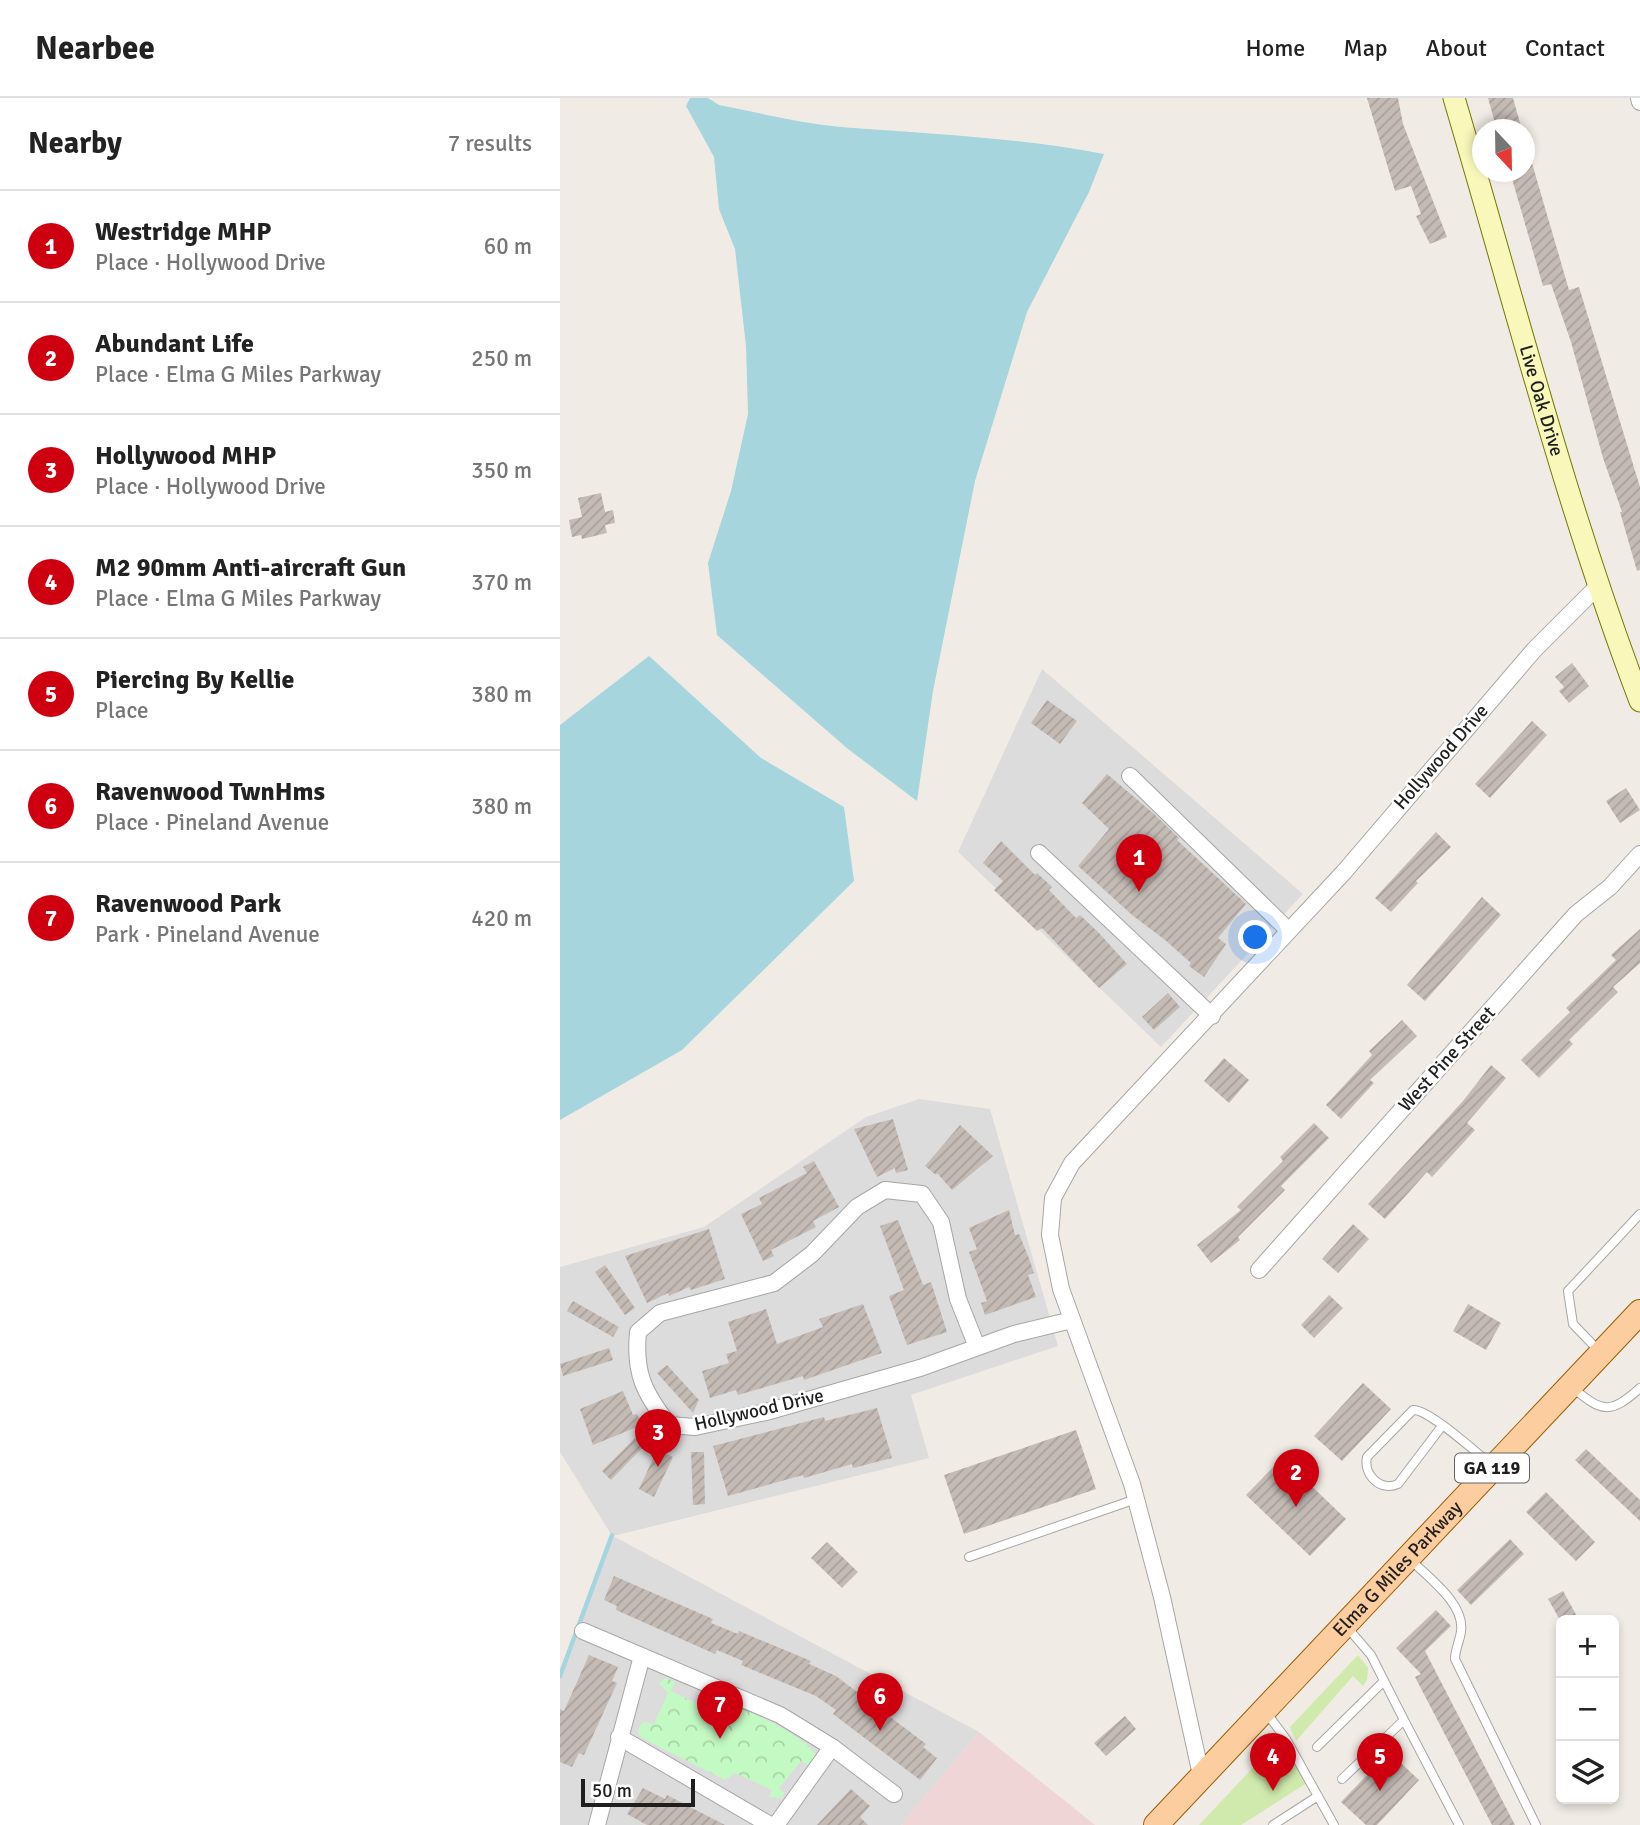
<!DOCTYPE html>
<html lang="en">
<head>
<meta charset="utf-8">
<style>
  :root { --surface:#fff; --page:#f6f6f6; --text:#222; --muted:#767676; --line:#e0e0e0; --accent:#ce000f }
  body { margin:0; font-family:Signika,sans-serif; background:var(--page); color:var(--text) }
  .controls { position:absolute; right:21px; bottom:21px; display:grid; overflow:hidden; border-radius:10px; box-shadow:0 4px 10px #0003 }
  .controls button { width:63px; height:63px; display:grid; place-items:center; padding:0; border:0; border-bottom:2px solid var(--line); background:var(--surface); color:var(--text); font:35px sans-serif }
  .compass { position:absolute; left:912px; top:21px; width:63px; height:63px; border-radius:50%; background:var(--surface); box-shadow:0 4px 10px #0003; rotate:158deg }
  .scale { position:absolute; left:21px; bottom:18px; width:114px; box-sizing:border-box; padding-left:7px; border:4px solid #1f1f1f; border-top:0; font-size:19px; line-height:24px; white-space:nowrap; color:#1f1f1f; -webkit-text-stroke:5px #fff; paint-order:stroke }
  .you { position:absolute; left:696px; top:840px; width:24px; height:24px; margin:-18px; border:5px solid #fff; border-radius:50%; background:#1a73e8; box-shadow:0 0 0 10px #1a73e833 }
  .badge { display:grid; place-items:center; width:46px; height:46px; border-radius:50%; background:var(--accent); color:#fff; font-size:23px; font-weight:700 }
  .pin { position:absolute; translate:-50% -58px; filter:drop-shadow(0 2px 4px #0008) }
  .pin::after { content:''; position:absolute; top:37px; width:24px; height:21px; background:inherit; clip-path:polygon(0 0,100% 0,50% 100%) }
  .list { margin:0; padding:0; list-style:none }
  h2 { display:flex; justify-content:space-between; align-items:center; height:91px; margin:0; padding:0 28px; font-size:30px }
  h2 small { font-size:23px; font-weight:400; color:var(--muted) }
  .list li { display:grid; grid-template-columns:46px 1fr auto; gap:21px; align-items:center; box-sizing:border-box; height:112px; padding:0 28px; border-top:2px solid var(--line) }
  .list b { display:block; font-size:26px; white-space:nowrap }
  .list p { margin:0; font-size:23px; white-space:nowrap; color:var(--muted) }
  .list em { font-size:23px; font-style:normal; color:var(--muted) }
  .icon { flex:none; width:38px; height:38px; fill:none; stroke:currentColor; stroke-width:2; stroke-linecap:round; stroke-linejoin:round }
  .map { position:relative; flex:none; width:1080px; height:1727px; overflow:hidden }
  header { display:flex; align-items:center; gap:42px; box-sizing:border-box; height:98px; padding:0 35px; background:var(--surface); border-bottom:2px solid var(--line) }
  header strong { font-size:33px }
  nav { display:flex; gap:38px; margin-inline-start:auto; font-size:24px }
  main { display:flex }
  aside { flex:1; background:var(--surface) }
  .map>svg:first-child { display:block }
  .residential { fill:#dddcdc }
  .commercial { fill:#f0d5d6 }
  .grass { fill:#cfeaac }
  .park { fill:url(#park-crowns) }
  .water { fill:#a6d5dd }
  .lines { fill:none; stroke-linecap:round; stroke-linejoin:round }
  .stream { stroke:#a6d5dd; stroke-width:4.5 }
  .building { fill:url(#building-hatch) }
  .lane-casing { stroke:#a6a6a6; stroke-width:10 }
  .street-casing { stroke:#a6a6a6; stroke-width:18 }
  .secondary-casing { stroke:#737705; stroke-width:23 }
  .primary-casing { stroke:#9a5c00; stroke-width:26 }
  .lane { stroke:#fff; stroke-width:8 }
  .street { stroke:#fff; stroke-width:16 }
  .secondary { stroke:#f9f8ba; stroke-width:21 }
  .primary { stroke:#fccd9f; stroke-width:24 }
  .labels { text-anchor:middle; dominant-baseline:central; stroke-width:5; stroke-linejoin:round; paint-order:stroke }
  .shield { fill:#fff; stroke:#626262; stroke-width:2 }
  .shield-label { font-size:18px; font-weight:bold; fill:#1f1f1f }
  .street-label { font-size:19px; fill:#1f1f1f; stroke:#fff }
</style>
</head>
<body>
<header>
<strong>Nearbee</strong>
<nav><a>Home</a><a>Map</a><a>About</a><a>Contact</a></nav>
</header>
<main>
<aside>
<h2>Nearby<small>7 results</small></h2>
<ul class="list">
<li><span class="badge">1</span><div><b>Westridge MHP</b><p>Place · Hollywood Drive</p></div><em>60 m</em></li>
<li><span class="badge">2</span><div><b>Abundant Life</b><p>Place · Elma G Miles Parkway</p></div><em>250 m</em></li>
<li><span class="badge">3</span><div><b>Hollywood MHP</b><p>Place · Hollywood Drive</p></div><em>350 m</em></li>
<li><span class="badge">4</span><div><b>M2 90mm Anti-aircraft Gun</b><p>Place · Elma G Miles Parkway</p></div><em>370 m</em></li>
<li><span class="badge">5</span><div><b>Piercing By Kellie</b><p>Place</p></div><em>380 m</em></li>
<li><span class="badge">6</span><div><b>Ravenwood TwnHms</b><p>Place · Pineland Avenue</p></div><em>380 m</em></li>
<li><span class="badge">7</span><div><b>Ravenwood Park</b><p>Park · Pineland Avenue</p></div><em>420 m</em></li>
</ul>
</aside>
<div class="map">
<svg width="1080" height="1727" viewBox="0 0 1080 1727">
  <defs>
    <pattern id="park-crowns" width="20" height="18" patternUnits="userSpaceOnUse" patternTransform="scale(1.75)"><rect width="20" height="18" fill="#c3f9c3"/><path d="M2 6a3 3 0 1 1 6 0M12 15a3 3 0 1 1 6 0" fill="none" stroke="#a7d5a7"/></pattern>
    <pattern id="building-hatch" width="6" height="6" patternUnits="userSpaceOnUse" patternTransform="scale(1.75)"><rect width="6" height="6" fill="#c5bbb5"/><path d="M-1 1l2-2M0 6l6-6M5 7l2-2" fill="none" stroke="#a9a09b"/></pattern>
  </defs>
  <rect width="100%" height="100%" fill="#f0ece5"/>
  <path class="residential" d="M482,571L743,796L601,949L398,754Z
    M359,1001L430,1011L498,1248L351,1297L369,1360L53,1438L419,1634L341,1727H0V1578L52,1438L0,1354V1169L144,1129L306,1019Z"/>
  <path class="commercial" d="M419,1634L535,1727H341Z"/>
  <path class="grass" d="M798,1557L808,1570L807,1582L803,1588L793,1578L736,1643L730,1629Z
    M718,1643L722,1644L747,1685L681,1727H639Z"/>
  <path class="park" d="M106,1580L115,1584L111,1593L136,1605L139,1606L145,1594C167,1603 255,1639 258,1662L254,1670L241,1663L219,1690L224,1695L222,1700L209,1699L212,1692L175,1675L165,1682L82,1640L78,1635L80,1627L85,1624L94,1626L108,1595L99,1585Z"/>
  <path class="water" d="M130,0H148L159,7C199,15 241,25 281,29C370,36 455,39 544,56L529,94L467,214L415,383L373,593L357,703L288,651L157,537L148,465L171,393L188,316L186,248L175,151L159,111L154,59L126,8Z
    M89,558L201,660L284,709L294,783L122,952L0,1022V627Z"/>
  <g class="lines">
    <path class="stream" d="M0,1578L52,1437"/>
  </g>
  <path class="building" d="M807,0H838L843,26L887,139L870,146L856,118L861,116L851,88L835,93Z
    M928,0H953L962,32H937Z
    M967,48L1009,192L1019,189L1080,389V472L1077,473L1060,414H1062L1043,360L1011,244L991,186L983,188L950,74H964V49Z
    M41,395L45,414L53,412L55,425L45,427L47,435L22,441L21,437L12,439L9,422L22,419L18,400Z
    M1012,565L1029,588L1009,605L999,593L1004,589L995,579Z
    M487,602L517,623L500,646L471,625Z
    M972,623L987,637L930,700L915,686Z
    M547,676L593,715L619,740L617,742L686,806L658,840L666,846L644,879L629,868L631,865L605,842L572,817L518,768L549,731L522,705Z
    M1066,690L1080,712L1060,725L1046,703Z
    M876,734L891,749L856,783L858,785L831,814L815,800Z
    M441,743L475,777L477,775L492,789L489,792L516,820L520,817L539,835L567,866L539,890L482,830L477,833L434,792L443,783L423,765Z
    M922,799L941,817L865,903L847,887Z
    M1080,831V865L1053,889L1058,894L1009,942L1013,946L979,980L961,962L1010,914L1006,910L1056,862L1051,857Z
    M608,895L620,909L594,932L582,919Z
    M842,922L857,938L810,982L814,985L781,1021L766,1007L812,957L809,953Z
    M664,960L689,982L669,1005L644,983Z
    M931,967L946,980L907,1025L915,1032L872,1079L867,1074L825,1121L808,1106L903,1003Z
    M333,1021L348,1072L336,1075L335,1070L317,1079L294,1031Z
    M754,1025L769,1040L721,1088L725,1092L678,1139L680,1142L651,1165L637,1147L681,1112L677,1109L723,1063L720,1059Z
    M400,1027L433,1058L392,1092L377,1075L376,1077L365,1068Z
    M254,1063L279,1109L253,1123L256,1129L211,1152L214,1158L203,1163L181,1116L202,1106L199,1100L247,1075L243,1069Z
    M449,1112L455,1137L459,1136L470,1163L474,1175L468,1177L476,1199L425,1217L421,1205L427,1203L409,1154L417,1151L409,1130Z
    M338,1122L363,1187L371,1184L387,1234L347,1247L329,1198L344,1192L320,1128Z
    M793,1126L809,1141L778,1175L762,1161Z
    M149,1131L165,1181L131,1192L129,1189L109,1198L108,1195L87,1205L65,1158Z
    M45,1167L75,1210L65,1217L35,1174Z
    M769,1197L783,1210L754,1240L741,1227Z
    M13,1203L59,1229L53,1239L7,1213Z
    M303,1206L322,1255L244,1282L243,1278L178,1297L176,1292L150,1300L142,1273L169,1265L166,1256L177,1253L168,1224L206,1211L217,1246L263,1229L259,1221Z
    M908,1206L941,1225L926,1252L893,1233Z
    M49,1250L53,1262L3,1278L0,1266Z
    M107,1267L139,1302L133,1315L97,1275Z
    M803,1285L831,1311L782,1363L754,1338Z
    M63,1293L73,1317L77,1316L82,1327L33,1347L20,1311Z
    M317,1310L332,1360L293,1370L292,1366L244,1380L243,1377L168,1398L153,1348L264,1319L265,1323Z
    M516,1332L536,1391L404,1436L384,1377Z
    M79,1336L88,1344L51,1382L42,1373Z
    M1026,1351L1080,1402V1423L1015,1362Z
    M97,1352L113,1359L94,1399L79,1391Z
    M131,1354H144L145,1406L133,1407Z
    M722,1360L786,1421L750,1458L686,1397Z
    M986,1394L1035,1444L1016,1463L966,1414Z
    M950,1441L964,1456L911,1507L897,1492Z
    M267,1444L298,1474L282,1490L251,1460Z
    M54,1478L153,1521L151,1525L178,1536L179,1533L251,1563L249,1566L276,1578L366,1646L363,1649L377,1660L360,1682L273,1616L276,1612L256,1598L181,1567L183,1563L157,1552L155,1556L56,1512L57,1508L44,1502Z
    M1003,1493L1019,1522H1000L988,1501Z
    M876,1512L891,1528L865,1553L955,1727H932L855,1579L861,1576L836,1550Z
    M29,1557L58,1569L52,1583L57,1585L24,1657L19,1655L12,1669L0,1664V1611L4,1613Z
    M565,1618L576,1631L546,1658L534,1645Z
    M829,1654L859,1682L817,1727H806L781,1704Z
    M83,1690L105,1701L107,1697L165,1727H87L67,1716Z
    M291,1691L310,1708L300,1719L308,1727H257Z"/>
  <g class="lines">
    <g class="lane-casing">
      <path id="lane" d="M1038,1252L1013,1226L1008,1193L1080,1116
        M1013,1290C1042,1314 1050,1317 1080,1290
        M882,1328L838,1386C821,1394 803,1377 807,1359L853,1312C869,1311 916,1355 931,1366
        M409,1459L576,1401
        M850,1461C867,1479 905,1505 901,1533C900,1543 895,1551 895,1561L976,1727
        M705,1613L726,1641L774,1727
        M844,1622L899,1727
        M757,1649L824,1583
        M782,1681L844,1622L811,1557L786,1528
        M713,1727L758,1698"/>
    </g>
    <g class="street-casing">
      <path id="street" d="M1079,0L1080,4
        M570,678L729,833
        M479,755L652,918
        M699,1172L1016,816L1050,789L1080,756
        M417,1249L398,1201L381,1124L362,1096L325,1092L297,1109L252,1156L214,1185L100,1215L78,1234C74,1275 84,1295 109,1327L135,1329L206,1314L360,1270L454,1236L512,1222
        M23,1533L220,1617L272,1649L334,1696
        M59,1639L210,1727
        M641,1677L602,1499L572,1386L501,1191L490,1137L493,1100L512,1065L784,774L974,552L1037,489
        M37,1727L82,1558
        M216,1727L272,1649"/>
    </g>
    <g class="secondary-casing">
      <g id="secondary">
        <path id="s1" d="M894,0C954,202 1005,406 1080,603"/>
      </g>
    </g>
    <g class="primary-casing">
      <g id="primary">
        <path id="s2" d="M596,1727L1080,1214"/>
      </g>
    </g>
    <use href="#lane" class="lane"/>
    <use href="#street" class="street"/>
    <use href="#secondary" class="secondary"/>
    <use href="#primary" class="primary"/>
  </g>
  <g class="labels">
    <rect class="shield" x="895" y="1355.5" width="74" height="29" rx="5"/>
    <g class="shield-label">
      <text x="932" y="1370">GA 119</text>
    </g>
    <g class="street-label">
      <text stroke="none"><textPath href="#s1" startOffset="315">Live Oak Drive</textPath></text>
      <text transform="translate(881 659) rotate(-49)">Hollywood Drive</text>
      <text transform="translate(887 961) rotate(-48)">West Pine Street</text>
      <text transform="translate(199 1312) rotate(-13)">Hollywood Drive</text>
      <text stroke="none"><textPath href="#s2" startOffset="352">Elma G Miles Parkway</textPath></text>
    </g>
  </g>
</svg>
<div class="controls">
<button>+</button>
<button>−</button>
<button><svg class="icon" aria-label="layers" viewBox="0 0 24 24"><path d="M12 4l9 5-9 5-9-5zM3 14l9 5 9-5"/></svg></button>
</div>
<svg class="compass" viewBox="-18 -18 36 36"><path d="M0-13l5 13h-10z" fill="#e53935"/><path d="M0 13l5-13h-10z" fill="#767676"/></svg>
<div class="scale">50 m</div>
<div class="you"></div>
<div class="pin badge" style="left:579px;top:794px">1</div>
<div class="pin badge" style="left:736px;top:1409px">2</div>
<div class="pin badge" style="left:98px;top:1369px">3</div>
<div class="pin badge" style="left:713px;top:1693px">4</div>
<div class="pin badge" style="left:820px;top:1693px">5</div>
<div class="pin badge" style="left:320px;top:1633px">6</div>
<div class="pin badge" style="left:160px;top:1641px">7</div>
</div>
</main>
</body>
</html>
